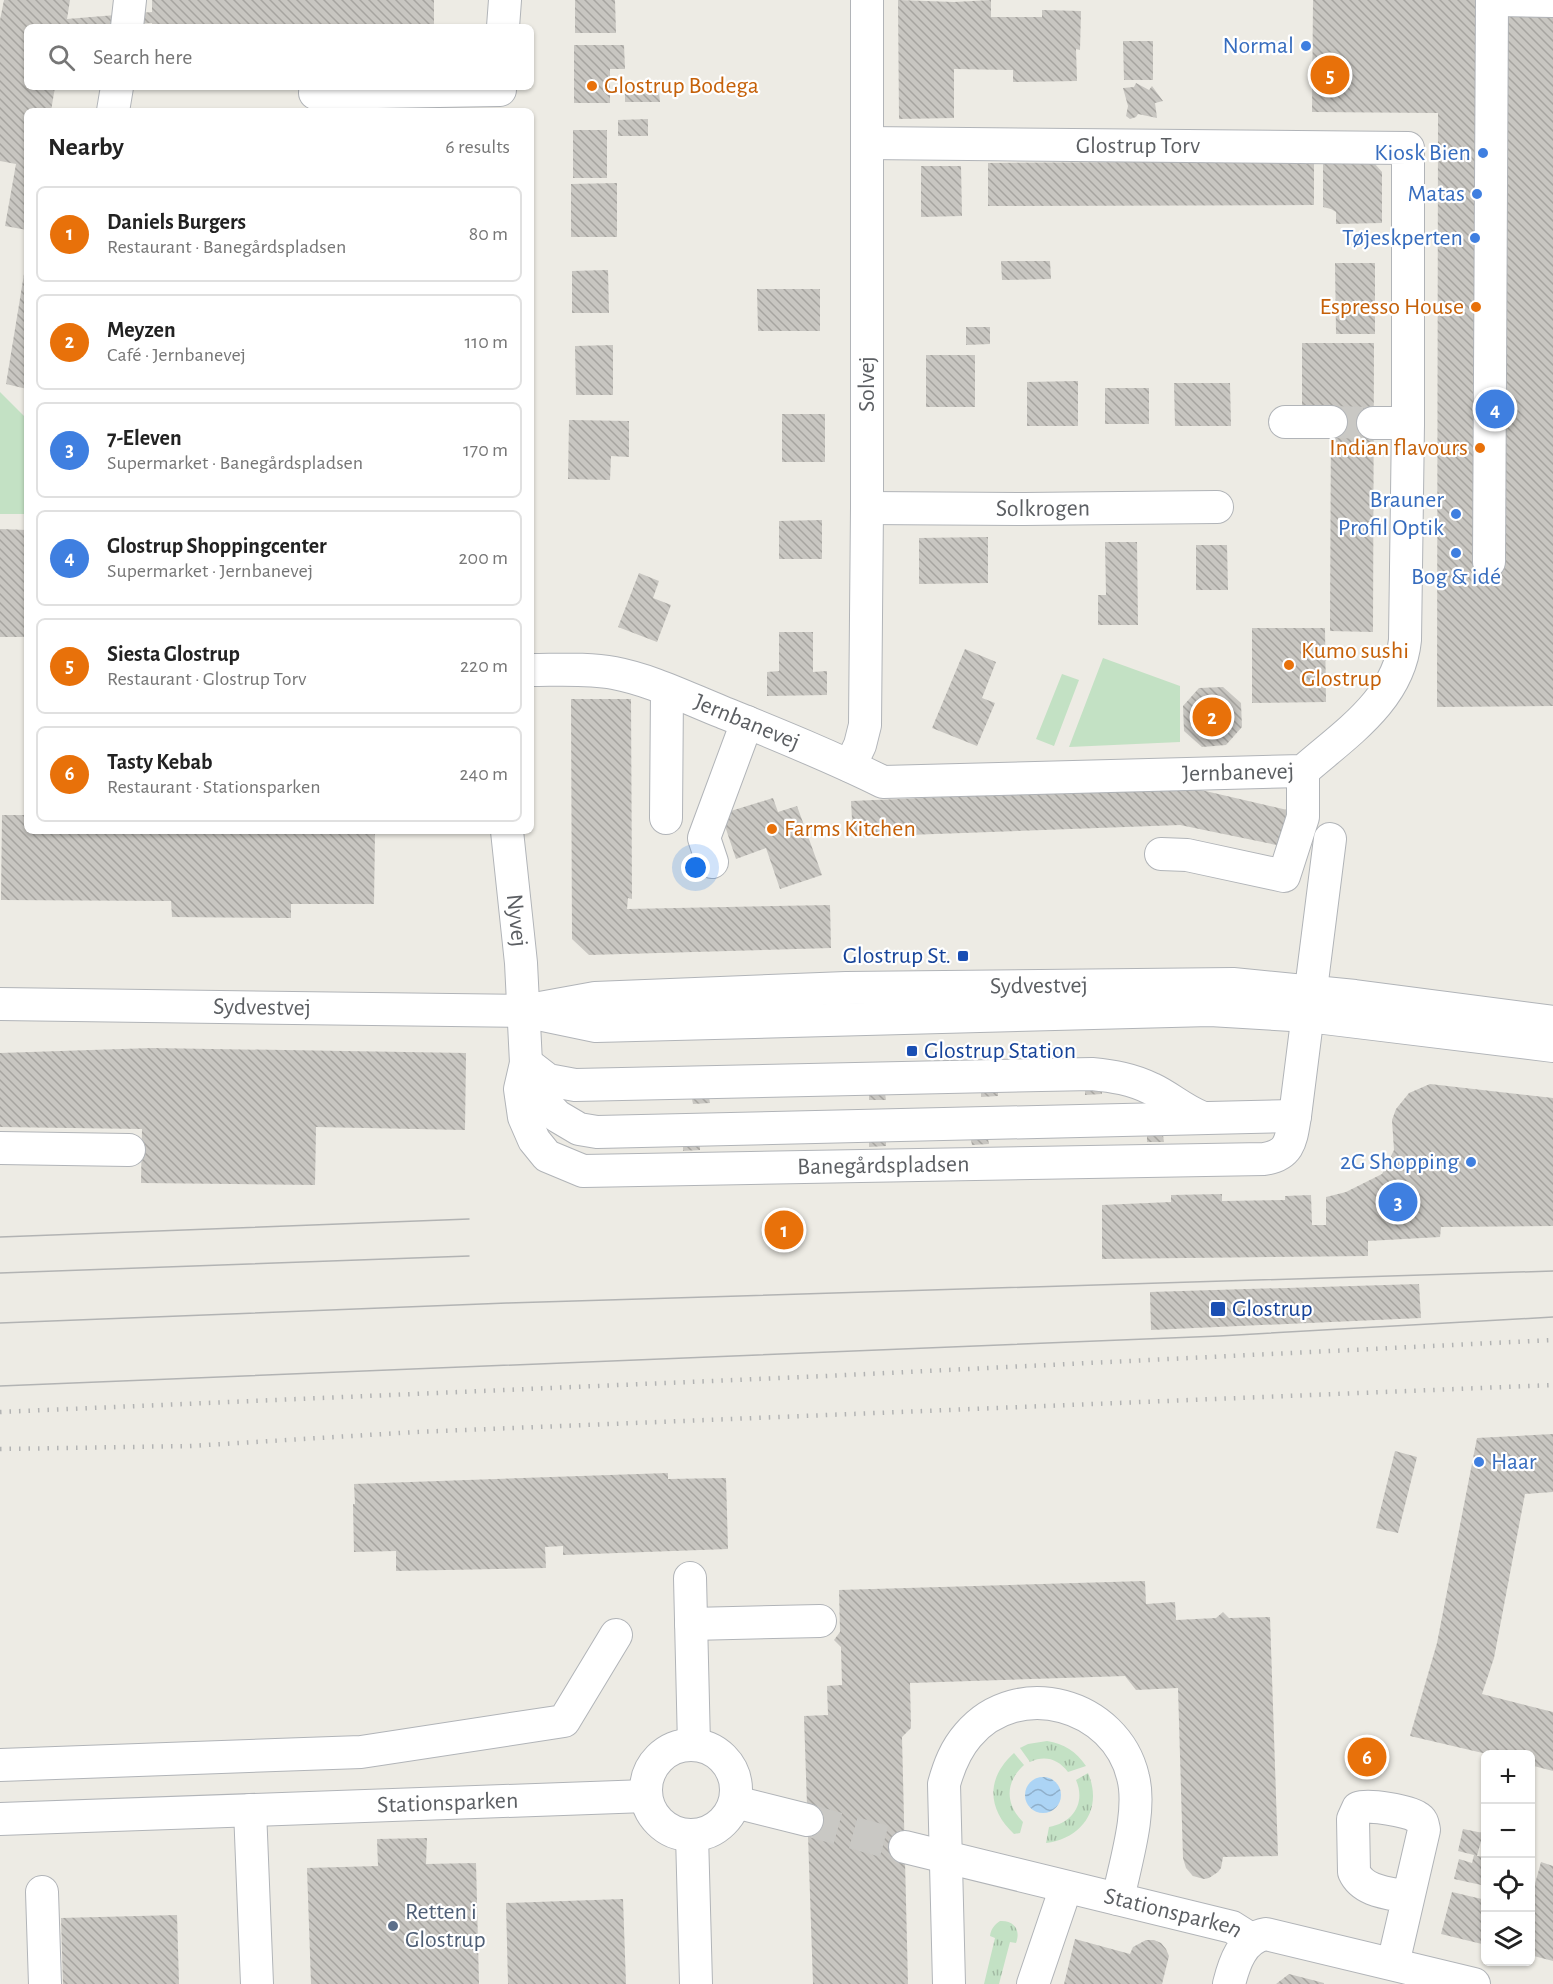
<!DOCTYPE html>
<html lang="en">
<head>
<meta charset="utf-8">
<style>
  :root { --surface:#fff; --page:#f6f6f6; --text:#222; --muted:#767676; --line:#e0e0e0; --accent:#d93025 }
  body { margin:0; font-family:"Alegreya Sans",sans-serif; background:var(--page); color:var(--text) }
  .controls { position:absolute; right:18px; bottom:18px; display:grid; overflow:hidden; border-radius:9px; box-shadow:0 2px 4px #0004 }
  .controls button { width:54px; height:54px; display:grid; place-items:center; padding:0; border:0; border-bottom:2px solid var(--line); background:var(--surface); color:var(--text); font:30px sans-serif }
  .you { position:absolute; left:696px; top:868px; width:21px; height:21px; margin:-15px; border:4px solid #fff; border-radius:50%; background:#1a73e8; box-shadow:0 0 0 9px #1a73e833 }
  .badge { display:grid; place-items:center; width:39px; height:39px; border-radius:50%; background:var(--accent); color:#fff; font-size:20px; font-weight:700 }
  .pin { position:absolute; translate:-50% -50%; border:3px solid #fff; box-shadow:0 2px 6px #0006 }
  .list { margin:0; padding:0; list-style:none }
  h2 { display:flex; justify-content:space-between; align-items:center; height:78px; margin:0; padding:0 24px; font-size:26px }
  h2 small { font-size:20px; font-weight:400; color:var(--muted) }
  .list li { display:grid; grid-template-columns:39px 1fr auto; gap:18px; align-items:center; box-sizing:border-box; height:96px; margin:0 12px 12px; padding:0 12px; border:2px solid var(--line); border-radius:9px }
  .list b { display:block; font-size:22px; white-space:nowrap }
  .list p { margin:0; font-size:20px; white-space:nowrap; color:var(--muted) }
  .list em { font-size:20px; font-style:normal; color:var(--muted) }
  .icon { flex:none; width:33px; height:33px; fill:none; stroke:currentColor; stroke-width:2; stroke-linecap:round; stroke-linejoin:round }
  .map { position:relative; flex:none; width:1553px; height:1984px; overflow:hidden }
  .search { position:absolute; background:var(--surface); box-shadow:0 2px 4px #0004; left:24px; top:24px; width:510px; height:66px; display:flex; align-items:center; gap:15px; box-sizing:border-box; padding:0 21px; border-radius:9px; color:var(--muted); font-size:22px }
  .panel { position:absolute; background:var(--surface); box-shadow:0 2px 4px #0004; left:24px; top:108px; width:510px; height:726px; border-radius:9px }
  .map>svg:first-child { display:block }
  .grass { fill:url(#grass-tufts) }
  .green { fill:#c3e1c4 }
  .water { fill:url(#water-waves) }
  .building { fill:url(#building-back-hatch) }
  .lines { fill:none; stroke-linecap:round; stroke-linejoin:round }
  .minor-tunnel { stroke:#c9c8c4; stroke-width:32; stroke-dasharray:32 16; stroke-linecap:butt }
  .minor-casing { stroke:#b1b4b8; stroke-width:34 }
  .minor { stroke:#fff; stroke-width:32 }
  .tram { stroke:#b2b3b3; stroke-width:1.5 }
  .rail { stroke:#b2b3b3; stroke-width:4.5; stroke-dasharray:1.5 8; stroke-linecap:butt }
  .shop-dot { fill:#3f7fe0; stroke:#fff; stroke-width:2 }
  .food-dot { fill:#e8710a; stroke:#fff; stroke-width:2 }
  .transit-dot { fill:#1a4fb4; stroke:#fff; stroke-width:2 }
  .service-dot { fill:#5c6f8a; stroke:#fff; stroke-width:2 }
  .labels { text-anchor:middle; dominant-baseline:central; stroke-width:4.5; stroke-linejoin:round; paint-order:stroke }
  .shop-label { font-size:24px; fill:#366cbe; stroke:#fff; text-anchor:end }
  .food-label { font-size:24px; fill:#c56008; stroke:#fff; text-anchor:start }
  .street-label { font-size:24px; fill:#5c5f63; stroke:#fff }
  .transit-label { font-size:24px; fill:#164399; stroke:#fff; text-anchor:start }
  .service-label { font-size:24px; fill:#4e5e75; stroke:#fff; text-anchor:start }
</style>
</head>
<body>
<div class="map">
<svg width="1553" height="1984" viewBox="0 0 1553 1984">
  <defs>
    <pattern id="grass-tufts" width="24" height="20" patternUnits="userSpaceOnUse" patternTransform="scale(1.5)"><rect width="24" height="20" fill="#c3e1c4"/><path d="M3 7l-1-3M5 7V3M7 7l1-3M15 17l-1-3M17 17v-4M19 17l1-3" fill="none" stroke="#a2baa3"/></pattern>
    <pattern id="water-waves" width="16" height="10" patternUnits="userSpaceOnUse" patternTransform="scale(1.5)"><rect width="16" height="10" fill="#acd4f5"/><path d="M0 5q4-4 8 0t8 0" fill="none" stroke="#8fafca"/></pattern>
    <pattern id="building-back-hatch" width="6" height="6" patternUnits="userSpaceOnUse" patternTransform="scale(1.5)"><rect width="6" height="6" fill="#c8c6c1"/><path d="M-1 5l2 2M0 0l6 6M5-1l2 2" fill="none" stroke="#a6a4a0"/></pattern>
  </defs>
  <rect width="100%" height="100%" fill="#edebe4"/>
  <path class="grass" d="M1047,1741C1064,1744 1076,1751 1086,1766L1068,1772C1058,1759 1045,1755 1030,1762L1020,1748L1028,1744Z
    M1014,1753L1024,1765C1005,1782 1005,1804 1023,1822L1020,1833L1014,1834C987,1809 986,1778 1014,1753Z
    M1088,1773C1103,1808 1083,1838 1046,1843L1049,1827C1073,1823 1086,1803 1076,1780Z
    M1000,1921C1014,1920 1021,1930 1016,1943L1010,1942L999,1984H984L995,1938L990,1936C991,1929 994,1925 1000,1921Z"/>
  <path class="green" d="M0,392L27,419V514H0Z
    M1103,658L1180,686V742L1069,747Z
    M1062,674L1079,680L1054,746L1036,739Z"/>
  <path class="water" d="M1025 1795a18 18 0 1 1 36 0a18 18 0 1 1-36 0Z"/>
  <path class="building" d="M4,0H70L67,19L152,12V0H434V27H152V23L84,27H27V87H55L51,111H27V230L5,226L16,164L0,161V20Z
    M575,0H615L616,33H575Z
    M898,0L954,2L991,0V17H1042V10L1081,11L1080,50L1076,49L1077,81L1013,82V70L954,69V118L899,119Z
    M1313,0H1553V706L1437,707L1438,113L1312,112Z
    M1123,41H1153V80H1124Z
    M574,45H624L625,69H610V103H574Z
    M1136,83L1149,90L1152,86L1163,101L1155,103L1157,118L1138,114L1136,117L1130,119L1126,116L1128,106L1123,88L1134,87Z
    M625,91L659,92L660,102H625Z
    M648,119V136H618V120Z
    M573,130H607V178H573Z
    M1314,161V205L988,206V163Z
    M1323,163L1375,164L1382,172V223L1336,224V212L1331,209L1323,207Z
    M921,166H961L962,216L921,217Z
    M617,183V237H571V184Z
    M1001,261H1050L1051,279L1002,280Z
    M26,262H27V389L6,384Z
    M1335,263H1375V334H1336Z
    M608,270L609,313H572V271Z
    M757,289H820V331H758Z
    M966,327H990V344L966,345Z
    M1302,343H1374L1373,632L1330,631L1331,415H1302Z
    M613,345V395H576L575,346Z
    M926,355H975V407H926Z
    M1078,381V426H1027V382Z
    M1174,383H1230L1231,426H1175Z
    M1105,388H1149V424H1105Z
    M782,414H825V462H782Z
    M569,420L629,421V457L611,456L610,480L568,479Z
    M822,520V559H779V521Z
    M0,529L27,530V637H0Z
    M988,537V583L919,584V538Z
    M1105,542H1137L1138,625H1098V595H1106Z
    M1196,545H1227L1228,590H1196Z
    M639,573L659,581L653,598L671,605L657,642L618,627Z
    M1252,628H1325L1326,702L1252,703Z
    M779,632H813V672L827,671V695L767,696V672L779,671Z
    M965,649L996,662L982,698L995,703L977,746L932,728Z
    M1223,687L1241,703L1242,727L1226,745L1202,747L1184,731L1183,706L1199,688Z
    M571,699H631L632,899L628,898L627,909L830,905L831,948L589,955L572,939Z
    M1188,787L1296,812L1286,847L1180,825L853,837L851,801Z
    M773,798L778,812L797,806L822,875L780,889L766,848L736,859L721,814Z
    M2,815H27V831H375L374,904H291V918L172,917L171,901L1,900Z
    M152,1048L466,1053L465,1130L316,1127L315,1185L141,1183L142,1129L0,1127V1053Z
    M1430,1084L1553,1098V1226L1441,1227L1440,1237L1368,1241V1256L1102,1259V1205L1171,1202V1195L1222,1194V1201L1285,1200V1196L1311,1195L1312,1225H1326V1197L1346,1192L1382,1174L1394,1150L1392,1120L1396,1109L1409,1093Z
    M1102,1088V1094L1085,1095V1089Z
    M998,1090V1096L981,1097V1091Z
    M885,1093L886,1100H869V1094Z
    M709,1097L710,1103L693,1104L692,1099Z
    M1163,1135L1164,1142H1147V1136Z
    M988,1139L989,1144L972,1145L971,1140Z
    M886,1140V1146L869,1147V1141Z
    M700,1144V1150L683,1151V1145Z
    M1419,1284L1421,1318L1151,1330L1150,1292Z
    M1553,1434V1492L1525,1494L1494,1658L1482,1694L1553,1712V1771L1530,1765V1754H1487L1410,1736L1437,1643L1477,1438Z
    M1395,1451L1417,1457L1398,1533L1376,1528Z
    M668,1473V1479L726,1478L728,1549L563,1555V1546L545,1547L546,1568L396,1571V1551L354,1552L353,1504H355L354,1484Z
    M1145,1581L1146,1604L1175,1602L1176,1620L1216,1618L1223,1612L1229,1618L1270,1617L1278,1856L1223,1857L1221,1868L1218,1872L1209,1878L1204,1879L1193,1876L1186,1868L1183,1858L1178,1688L1136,1690L1125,1676L910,1683L911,1728L902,1737L908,1984H813L804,1716L828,1715L827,1686L842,1685L841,1647L834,1640L840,1632L839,1590Z
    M1367,1745L1381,1748L1378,1762L1373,1761L1372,1765L1368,1764L1366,1769L1353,1766L1356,1751L1361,1753L1362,1748L1367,1749Z
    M1463,1829L1483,1833L1477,1856L1486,1857V1886L1454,1879L1459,1859L1472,1863L1474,1855L1458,1851Z
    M427,1838L426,1864L476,1863L479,1984H311L307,1868L378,1866L377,1839Z
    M1541,1862L1553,1866V1961L1530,1955V1902Z
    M1452,1892L1486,1900V1945L1441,1934Z
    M623,1899L626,1984H508L506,1903Z
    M177,1915L179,1984H63L61,1918Z
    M1075,1939L1130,1954L1133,1947L1146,1940H1154L1161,1943L1166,1949L1169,1956L1162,1984H1064Z
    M1289,1974L1324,1983V1984H1276Z"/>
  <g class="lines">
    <path class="minor-tunnel" d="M1331,422L1373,423
      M807,1820L905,1847"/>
    <g class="minor-casing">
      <g id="minor">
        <path d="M1499,0L1553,1"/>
        <path d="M127,27L130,0"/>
        <path d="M503,27L505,0"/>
        <path d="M315,93L500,90"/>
        <path d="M113,111L117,87"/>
        <path d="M1285,422H1331"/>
        <path d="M1373,423H1408"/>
        <path id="s1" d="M867,508L1024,509L1217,507"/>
        <path d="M1489,562L1492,0"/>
        <path id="s2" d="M531,670C558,670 588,668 614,673C651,680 687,698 722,712C776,734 831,756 883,782L1303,771C1345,734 1399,700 1405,640L1408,423V148L867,143"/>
        <path d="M850,766L860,745L865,725L867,508V0"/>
        <path d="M666,818L667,690"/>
        <path id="s3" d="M507,831L521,963L526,1063L530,1075L540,1098L557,1116L579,1129L597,1132L1295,1116"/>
        <path d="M1161,854L1187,855L1284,876L1303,817V771"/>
        <path d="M712,862L704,838L747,722"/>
        <path id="s4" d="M0,1004L524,1011L596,1026L1210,1010L1308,1016L1553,1046"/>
        <path id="s5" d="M540,1008L595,998L846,988L1233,984L1355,996L1553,1022"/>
        <path id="s6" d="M526,1063L520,1089L524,1117L534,1140L547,1156L583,1171L1264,1159C1291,1155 1291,1139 1295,1116L1330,839"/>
        <path d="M526,1063L548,1080L575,1085L1092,1074C1113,1076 1132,1079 1152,1089C1169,1097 1183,1110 1201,1117"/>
        <path d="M0,1148L129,1150"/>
        <path d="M690,1578L694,1745"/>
        <path d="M691,1624L820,1621"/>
        <circle cx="691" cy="1790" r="45"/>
        <path d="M0,1765L361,1752L564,1721L616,1635"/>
        <path d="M735,1802L807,1820"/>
        <path d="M250,1810L257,1984"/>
        <path id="s7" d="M0,1819L646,1796"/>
        <path d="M692,1835L696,1984"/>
        <path id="s8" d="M905,1847L1232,1927L1251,1939"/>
        <path d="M42,1892L45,1984"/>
        <path d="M1393,1964L1424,1830C1423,1825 1423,1820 1417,1817C1408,1811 1369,1804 1358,1808L1353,1819L1354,1872C1363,1892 1389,1893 1408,1897"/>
        <path d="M949,1984L944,1784C949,1766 955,1750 968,1735C1018,1676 1116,1704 1133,1777C1142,1811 1125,1864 1118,1899"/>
        <path d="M1033,1984L1066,1887"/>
        <path d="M1229,1984C1234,1964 1242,1938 1266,1934L1474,1984"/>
      </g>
    </g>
    <use href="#minor" class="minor"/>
    <path class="tram" d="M0,1237L469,1219
      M0,1273L469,1256
      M0,1323L507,1303L1553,1271
      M0,1386L1219,1336L1553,1317"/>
    <path class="rail" d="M0,1412L826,1376L1553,1340
      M0,1449L190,1446L416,1432L1553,1385"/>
  </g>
  <g class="shop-dot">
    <circle cx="1306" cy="46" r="6"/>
    <circle cx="1483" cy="153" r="6"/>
    <circle cx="1477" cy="194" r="6"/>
    <circle cx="1475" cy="238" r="6"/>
    <circle cx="1456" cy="514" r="6"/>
    <circle cx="1456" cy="553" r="6"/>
    <circle cx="1471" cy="1162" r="6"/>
    <circle cx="1479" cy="1462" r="6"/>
  </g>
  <g class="food-dot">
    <circle cx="592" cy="86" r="6"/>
    <circle cx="1476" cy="307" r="6"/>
    <circle cx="1480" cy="448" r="6"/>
    <circle cx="1289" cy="665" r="6"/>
    <circle cx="772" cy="829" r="6"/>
  </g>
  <g class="transit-dot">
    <rect x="957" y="950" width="12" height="12" rx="3"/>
    <rect x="906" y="1045" width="12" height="12" rx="3"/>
    <rect x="1210" y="1301" width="16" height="16" rx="3"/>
  </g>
  <circle class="service-dot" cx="393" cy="1926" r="6"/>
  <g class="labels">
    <g class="shop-label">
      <text x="1294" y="46">Normal</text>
      <text x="1471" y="153">Kiosk Bien</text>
      <text x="1465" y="194">Matas</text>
      <text x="1463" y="238">Tøjeskperten</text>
      <text x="1444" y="500">Brauner<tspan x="1444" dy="28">Profil Optik</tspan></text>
      <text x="1456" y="577" text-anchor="middle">Bog &amp; idé</text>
      <text x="1459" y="1162">2G Shopping</text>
      <text x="1491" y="1462" text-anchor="start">Haar</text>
    </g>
    <g class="food-label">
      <text x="604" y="86">Glostrup Bodega</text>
      <text x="1464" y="307" text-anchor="end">Espresso House</text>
      <text x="1468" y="448" text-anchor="end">Indian flavours</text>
      <text x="1301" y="651">Kumo sushi<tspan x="1301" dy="28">Glostrup</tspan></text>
      <text x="784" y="829">Farms Kitchen</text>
    </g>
    <g class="street-label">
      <text x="1138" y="146">Glostrup Torv</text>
      <text transform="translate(867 384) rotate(-90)">Solvej</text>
      <text stroke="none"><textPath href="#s1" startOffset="176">Solkrogen</textPath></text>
      <text stroke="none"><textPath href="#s2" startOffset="225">Jernbanevej</textPath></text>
      <text stroke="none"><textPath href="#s2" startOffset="729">Jernbanevej</textPath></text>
      <text stroke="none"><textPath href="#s3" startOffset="90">Nyvej</textPath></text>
      <text stroke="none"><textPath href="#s5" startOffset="500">Sydvestvej</textPath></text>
      <text stroke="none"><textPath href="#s4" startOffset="262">Sydvestvej</textPath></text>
      <text stroke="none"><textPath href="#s6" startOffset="440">Banegårdspladsen</textPath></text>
      <text stroke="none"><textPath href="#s7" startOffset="448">Stationsparken</textPath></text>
      <text stroke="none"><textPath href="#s8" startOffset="276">Stationsparken</textPath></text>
    </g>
    <g class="transit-label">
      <text x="951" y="956" text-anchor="end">Glostrup St.</text>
      <text x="924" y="1051">Glostrup Station</text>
      <text x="1232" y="1309">Glostrup</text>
    </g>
    <g class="service-label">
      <text x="405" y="1912">Retten i<tspan x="405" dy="28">Glostrup</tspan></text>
    </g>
  </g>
</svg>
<div class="controls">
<button>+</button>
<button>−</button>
<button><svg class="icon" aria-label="locate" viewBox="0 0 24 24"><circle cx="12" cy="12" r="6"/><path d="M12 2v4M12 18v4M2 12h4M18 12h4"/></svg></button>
<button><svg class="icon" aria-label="layers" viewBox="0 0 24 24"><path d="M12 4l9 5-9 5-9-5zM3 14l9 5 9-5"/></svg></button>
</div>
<div class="you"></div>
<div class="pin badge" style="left:784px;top:1230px;background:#e8710a">1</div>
<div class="pin badge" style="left:1212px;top:717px;background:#e8710a">2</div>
<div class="pin badge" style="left:1398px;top:1202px;background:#3f7fe0">3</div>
<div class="pin badge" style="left:1495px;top:409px;background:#3f7fe0">4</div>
<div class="pin badge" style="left:1330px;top:75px;background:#e8710a">5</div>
<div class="pin badge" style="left:1367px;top:1757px;background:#e8710a">6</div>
<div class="search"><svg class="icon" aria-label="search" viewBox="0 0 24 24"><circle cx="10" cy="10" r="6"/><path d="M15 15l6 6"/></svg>Search here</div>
<section class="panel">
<h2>Nearby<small>6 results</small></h2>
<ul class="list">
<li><span class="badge" style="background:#e8710a">1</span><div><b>Daniels Burgers</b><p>Restaurant · Banegårdspladsen</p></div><em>80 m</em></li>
<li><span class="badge" style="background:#e8710a">2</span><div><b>Meyzen</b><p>Café · Jernbanevej</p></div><em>110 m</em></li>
<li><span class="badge" style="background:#3f7fe0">3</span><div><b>7-Eleven</b><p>Supermarket · Banegårdspladsen</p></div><em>170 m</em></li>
<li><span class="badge" style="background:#3f7fe0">4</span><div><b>Glostrup Shoppingcenter</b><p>Supermarket · Jernbanevej</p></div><em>200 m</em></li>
<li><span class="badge" style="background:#e8710a">5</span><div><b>Siesta Glostrup</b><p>Restaurant · Glostrup Torv</p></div><em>220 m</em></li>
<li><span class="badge" style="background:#e8710a">6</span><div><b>Tasty Kebab</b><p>Restaurant · Stationsparken</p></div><em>240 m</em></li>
</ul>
</section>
</div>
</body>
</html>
